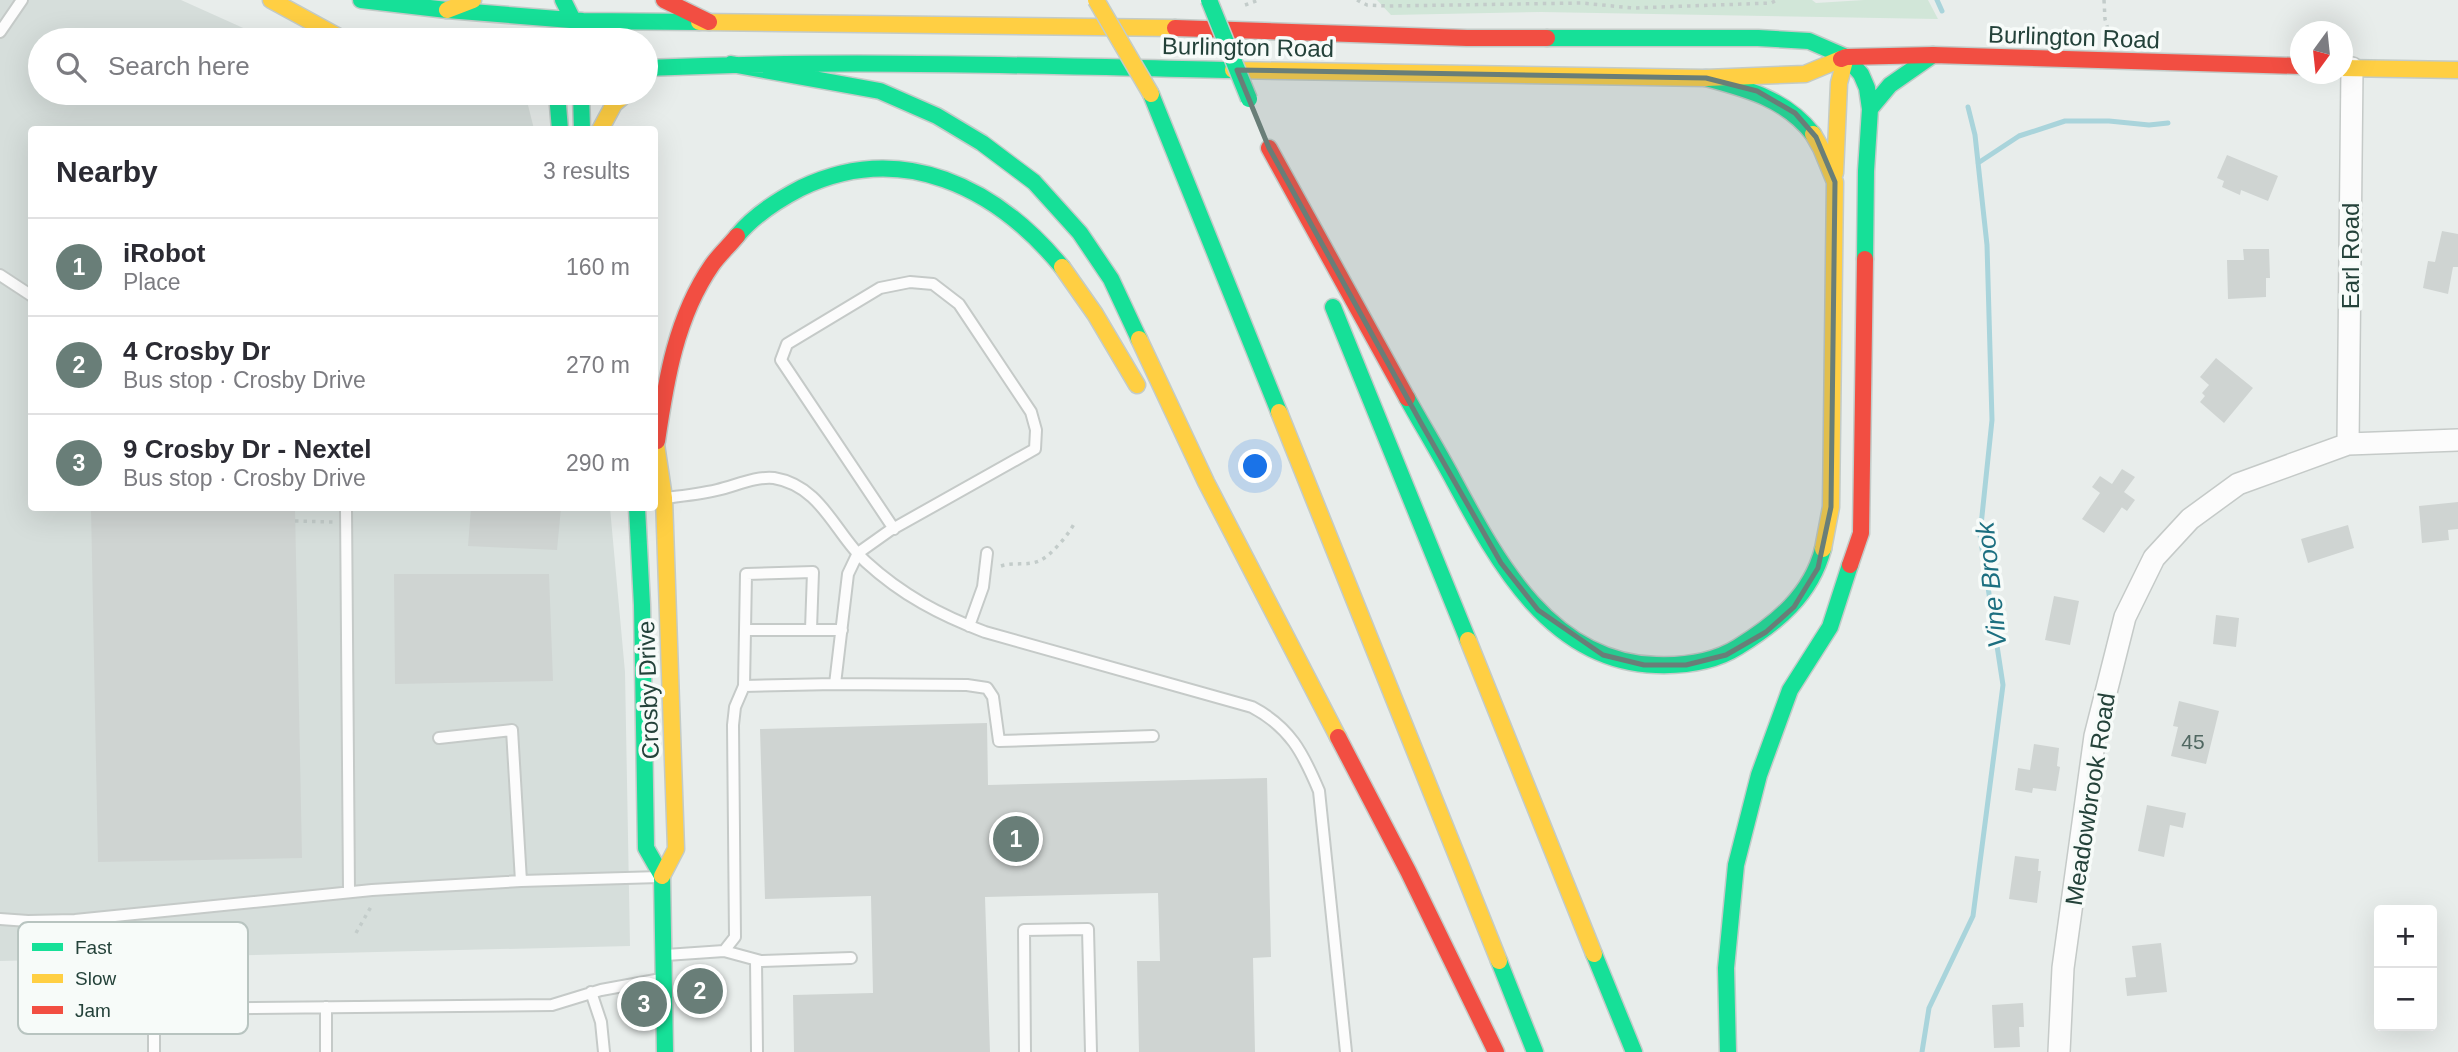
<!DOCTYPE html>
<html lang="en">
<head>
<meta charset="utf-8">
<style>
  :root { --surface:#fff; --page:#f2f2f3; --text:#2b2b33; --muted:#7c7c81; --line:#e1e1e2; --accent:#697e78 }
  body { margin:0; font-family:Helvetica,sans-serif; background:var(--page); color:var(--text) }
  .controls { position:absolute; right:21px; bottom:21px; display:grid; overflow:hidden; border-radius:7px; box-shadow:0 7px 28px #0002 }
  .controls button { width:63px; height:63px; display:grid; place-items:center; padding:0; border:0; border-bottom:2px solid var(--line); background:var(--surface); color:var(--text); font:35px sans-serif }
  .compass { position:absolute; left:2290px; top:21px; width:63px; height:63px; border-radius:50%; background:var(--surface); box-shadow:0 7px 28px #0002; rotate:195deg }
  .you { position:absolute; left:1256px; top:467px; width:24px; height:24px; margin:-18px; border:5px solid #fff; border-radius:50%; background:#1a73e8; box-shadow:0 0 0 10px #1a73e833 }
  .badge { display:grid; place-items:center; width:46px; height:46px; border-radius:50%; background:var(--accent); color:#fff; font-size:23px; font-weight:700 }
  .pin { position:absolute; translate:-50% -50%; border:4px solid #fff; box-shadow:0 2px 7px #0006 }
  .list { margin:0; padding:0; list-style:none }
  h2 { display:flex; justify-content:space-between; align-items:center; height:91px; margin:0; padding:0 28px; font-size:30px }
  h2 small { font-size:23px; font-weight:400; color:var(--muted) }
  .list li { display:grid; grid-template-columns:46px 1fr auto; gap:21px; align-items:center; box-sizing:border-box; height:98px; padding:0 28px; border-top:2px solid var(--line) }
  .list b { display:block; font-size:26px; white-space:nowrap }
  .list p { margin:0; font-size:23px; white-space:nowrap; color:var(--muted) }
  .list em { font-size:23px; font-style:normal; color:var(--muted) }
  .icon { flex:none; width:38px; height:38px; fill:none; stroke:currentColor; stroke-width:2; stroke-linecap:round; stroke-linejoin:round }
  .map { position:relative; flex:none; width:2458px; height:1052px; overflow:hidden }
  .search { position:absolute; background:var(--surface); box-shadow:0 7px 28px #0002; left:28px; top:28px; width:630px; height:77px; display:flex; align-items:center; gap:18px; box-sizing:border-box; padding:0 24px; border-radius:38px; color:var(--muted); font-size:26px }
  .panel { position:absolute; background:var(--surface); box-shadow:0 7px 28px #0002; left:28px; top:126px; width:630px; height:385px; border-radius:7px }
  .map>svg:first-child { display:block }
  .built { fill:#d6dedb }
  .green { fill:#d1e6d8 }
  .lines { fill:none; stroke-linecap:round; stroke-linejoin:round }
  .stream { stroke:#a9d4db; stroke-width:5 }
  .building { fill:#cfd4d2 }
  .lane-casing { stroke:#c5cac8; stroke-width:14 }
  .street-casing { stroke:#c5cac8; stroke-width:24 }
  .fast-casing { stroke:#c3cbc8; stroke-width:19 }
  .slow-casing { stroke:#c3cbc8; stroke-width:19 }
  .jam-casing { stroke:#c3cbc8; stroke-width:19 }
  .path { stroke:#c3ccca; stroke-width:3.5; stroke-dasharray:3.5 5; stroke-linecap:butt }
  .lane { stroke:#fcfcfc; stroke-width:10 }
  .street { stroke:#fcfcfc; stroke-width:21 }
  .fast { stroke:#16e098; stroke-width:16 }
  .slow { stroke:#ffcf43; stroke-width:16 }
  .jam { stroke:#f24e42; stroke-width:16 }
  .fast-bridge-casing { stroke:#c3ccc9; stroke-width:19; stroke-linecap:butt }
  .slow-bridge-casing { stroke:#c3ccc9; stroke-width:19; stroke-linecap:butt }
  .fast-bridge { stroke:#16e098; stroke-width:16 }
  .slow-bridge { stroke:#ffcf43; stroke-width:16 }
  .marked { fill:#697e78; fill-opacity:0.2; stroke:#697e78; stroke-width:5; stroke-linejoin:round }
  .labels { text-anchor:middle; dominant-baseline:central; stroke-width:7; stroke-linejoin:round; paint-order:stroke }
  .number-label { font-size:21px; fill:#506761 }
  .street-label { font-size:24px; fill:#24423a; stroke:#f7fbf9 }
  .water-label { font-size:26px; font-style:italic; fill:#1c6f80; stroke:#f7fbf9 }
  .key { fill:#f7fbf9; stroke:#b8c4c0; stroke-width:2 }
  .key-label { font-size:19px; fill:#24423a }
</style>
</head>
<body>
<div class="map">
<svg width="2458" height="1052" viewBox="0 0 2458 1052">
  <rect width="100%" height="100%" fill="#e8edeb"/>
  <path class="built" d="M0,0H181L270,40H40V93H525L534,129L32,130V508H610L625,672L630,946L0,961Z"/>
  <path class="green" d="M1377,0H1812L1816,3L1864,0H1928L1938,19L1541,12L1391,15Z"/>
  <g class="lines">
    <path class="stream" d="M1937,0L1942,11
      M1978,163L2019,136L2065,121H2109L2149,125L2168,123
      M1922,1052L1929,1008L1973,916L2003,685L1980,535L1992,420L1987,245L1975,135L1968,107"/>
  </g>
  <path class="building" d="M2227,155L2278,176L2268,201L2241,190L2240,195L2222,187L2224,181L2217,178Z
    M2442,231L2458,234V267H2453L2448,294L2423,288L2428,261L2435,262Z
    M2243,249H2269L2270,278H2266V297L2228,299L2227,260H2244Z
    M2216,358L2253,388L2224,423L2200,402L2205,396L2202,393L2209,385L2200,377Z
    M2122,469L2135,477L2124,492L2135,500L2127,511L2120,506L2122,507L2104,533L2082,519L2100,493L2092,487L2100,476L2112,484Z
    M2458,502V529L2448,530L2449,540L2422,543L2419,506Z
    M91,508H295L302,858L98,862Z
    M471,508H561L557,550L468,546Z
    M2348,525L2354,548L2308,563L2301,539Z
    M394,574H549L553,681L395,684Z
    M2054,596L2079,601L2070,645L2045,640Z
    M2216,615L2239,618L2236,647L2213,644Z
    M2179,701L2219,711L2206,764L2171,756L2178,727L2173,726Z
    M987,723L988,785L1267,778L1271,957L1253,958L1255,1052H1139L1137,961H1160L1158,893L985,897L990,1052H794L793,995L873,993L871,896L765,899L760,729Z
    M2034,744L2059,748L2057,766L2060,767L2056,791L2033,788L2032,793L2015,790L2018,768L2030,770Z
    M2147,805L2186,813L2183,828L2170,825L2164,857L2138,851Z
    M2015,856L2039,859L2038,871H2041L2037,903L2009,899Z
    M2161,943L2167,992L2127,996L2125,978L2136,977L2132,946Z
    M2023,1003L2024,1027H2019L2020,1047L1994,1048L1992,1005Z"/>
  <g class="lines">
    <g class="lane-casing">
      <path id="lane" d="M0,32L22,0
        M0,275L32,296
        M665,498C682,496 700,494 717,490C735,486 756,476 774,478C822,486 835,534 866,562C902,595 940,615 985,632L1252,707C1290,727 1303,753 1319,791L1346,1052
        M346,508L349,892
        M969,626L983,587L987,553
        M811,629L813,572L746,574L744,686L835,684L848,574L858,553L889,531L1035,449L1036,430L1031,412L959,304L933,284L910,282L880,288L787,344L781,360L894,529
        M745,630H842
        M835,684L967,685L987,688L993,697L999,741L1153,736
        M439,738L512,730L521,881
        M0,919L28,921L75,920L372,890L521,881L660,877
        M724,951L761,961L851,958
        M666,955L724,951L735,937L733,725L735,707L744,686
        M756,960L757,1052
        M591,992L601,1022L604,1052
        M326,1007V1052
        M154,1052V1030L161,1009L552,1005L601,990L661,979
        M1025,1052L1024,930L1088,929L1091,1052"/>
    </g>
    <g class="street-casing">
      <path id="street" d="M2348,444L2352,68
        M2059,1052L2063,968L2095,736L2125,617L2154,558L2190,519L2238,484L2348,444L2458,440"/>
    </g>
    <g class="fast-casing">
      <path id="fast" d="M361,0L447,10L583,21L699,22
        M563,0L573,20
        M1547,38H1758L1809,41L1846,57
        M1846,57L1861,74L1867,88L1870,109L1866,171L1865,259
        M731,64L880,91L937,116L982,143L1034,182L1080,233L1111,279L1139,339
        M646,68C842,59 1037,66 1233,70
        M1706,78C1747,89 1786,99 1813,134
        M557,93L560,130
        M581,93L582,130
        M1151,94L1279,412
        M1870,109L1890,85L1933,55
        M737,236C754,215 778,200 801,188C902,140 996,187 1062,267
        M1333,307L1468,640
        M1407,398C1422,425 1439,453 1454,481C1498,563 1551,662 1656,665C1685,666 1714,662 1738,647C1777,623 1811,595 1823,549
        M637,508L642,605L646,848L662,876L665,1052
        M1594,954L1634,1052
        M1499,961L1535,1052
        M1728,1052L1726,968L1736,865L1759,775L1790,690L1830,627L1850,565"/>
    </g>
    <g class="slow-casing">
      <path id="slow" d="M271,0L339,37L354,40
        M447,10L473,0
        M699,22L1175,28
        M2342,68L2458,70
        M1233,70L1706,78L1805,74L1841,59
        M600,130L614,104L627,93
        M1813,134L1821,148L1835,182L1831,507L1823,549
        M1835,173L1839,83L1846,57
        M1062,267L1095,314L1137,385
        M1139,339L1206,482L1338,737
        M1279,412L1499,961
        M654,431L664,498L676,849L662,876
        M1468,640L1594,954"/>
    </g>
    <g class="jam-casing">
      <path id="jam" d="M664,0L709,22
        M1175,28L1467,38H1547
        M1841,59L1846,57L1933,55L2300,66
        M1269,148L1407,398
        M657,441C666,380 676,317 712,265C719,255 729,246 737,236
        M1850,565L1861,533L1865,259
        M1338,737L1408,871L1496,1052"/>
    </g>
    <path class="path" d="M1357,0L1367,5L1389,6L1582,3L1633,8L1771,3L1777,0
      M2104,0L2105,19L2110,36
      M1245,5L1259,0
      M295,521L333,522
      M1001,566C1013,562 1027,566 1039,561C1051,556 1068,535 1074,524
      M356,933L372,905"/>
    <use href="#lane" class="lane"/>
    <use href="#street" class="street"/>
    <use href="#fast" class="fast"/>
    <use href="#slow" class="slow"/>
    <use href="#jam" class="jam"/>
    <g class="fast-bridge-casing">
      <path id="fast-bridge" d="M1209,0L1249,99"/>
    </g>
    <g class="slow-bridge-casing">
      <path id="slow-bridge" d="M1096,0L1151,94"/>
    </g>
    <use href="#fast-bridge" class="fast-bridge"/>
    <use href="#slow-bridge" class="slow-bridge"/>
  </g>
  <path class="marked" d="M1237,70L1706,78L1757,91L1795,113L1816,137L1835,182L1831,507L1818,568L1794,607L1766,632L1726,655L1686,665H1644L1603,655L1538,610L1501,563L1421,423L1269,148Z"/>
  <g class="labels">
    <g class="number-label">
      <text x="2193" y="741">45</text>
    </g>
    <g class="street-label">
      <text transform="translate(2074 37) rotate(2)">Burlington Road</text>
      <text transform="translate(1248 47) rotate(1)">Burlington Road</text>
      <text transform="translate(2350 256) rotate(-90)">Earl Road</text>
      <text transform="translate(648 690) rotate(-92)">Crosby Drive</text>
      <text transform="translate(2090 799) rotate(-81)">Meadowbrook Road</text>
    </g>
    <g class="water-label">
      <text transform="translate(1991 585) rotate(-96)">Vine Brook</text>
    </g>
  </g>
  <rect x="18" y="922" width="230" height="112" rx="10" class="key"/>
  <rect x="32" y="943" width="31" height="8" fill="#16e098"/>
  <rect x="32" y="974" width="31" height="9" fill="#ffcf43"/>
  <rect x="32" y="1006" width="31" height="8" fill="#f24e42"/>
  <g class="key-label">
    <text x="75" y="954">Fast</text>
    <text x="75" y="985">Slow</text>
    <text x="75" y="1017">Jam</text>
  </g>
</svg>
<div class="controls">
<button>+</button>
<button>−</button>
</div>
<svg class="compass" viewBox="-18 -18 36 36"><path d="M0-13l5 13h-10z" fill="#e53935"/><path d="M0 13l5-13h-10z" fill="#7c7c81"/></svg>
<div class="you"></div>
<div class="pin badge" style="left:1016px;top:839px">1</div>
<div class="pin badge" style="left:700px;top:991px">2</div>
<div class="pin badge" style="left:644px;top:1004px">3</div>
<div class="search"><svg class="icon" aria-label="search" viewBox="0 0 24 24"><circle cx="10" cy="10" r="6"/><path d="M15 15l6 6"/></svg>Search here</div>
<section class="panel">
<h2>Nearby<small>3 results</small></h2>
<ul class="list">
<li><span class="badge">1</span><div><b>iRobot</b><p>Place</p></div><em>160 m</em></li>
<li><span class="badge">2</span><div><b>4 Crosby Dr</b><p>Bus stop · Crosby Drive</p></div><em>270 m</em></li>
<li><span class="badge">3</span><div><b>9 Crosby Dr - Nextel</b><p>Bus stop · Crosby Drive</p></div><em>290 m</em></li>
</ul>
</section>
</div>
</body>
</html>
